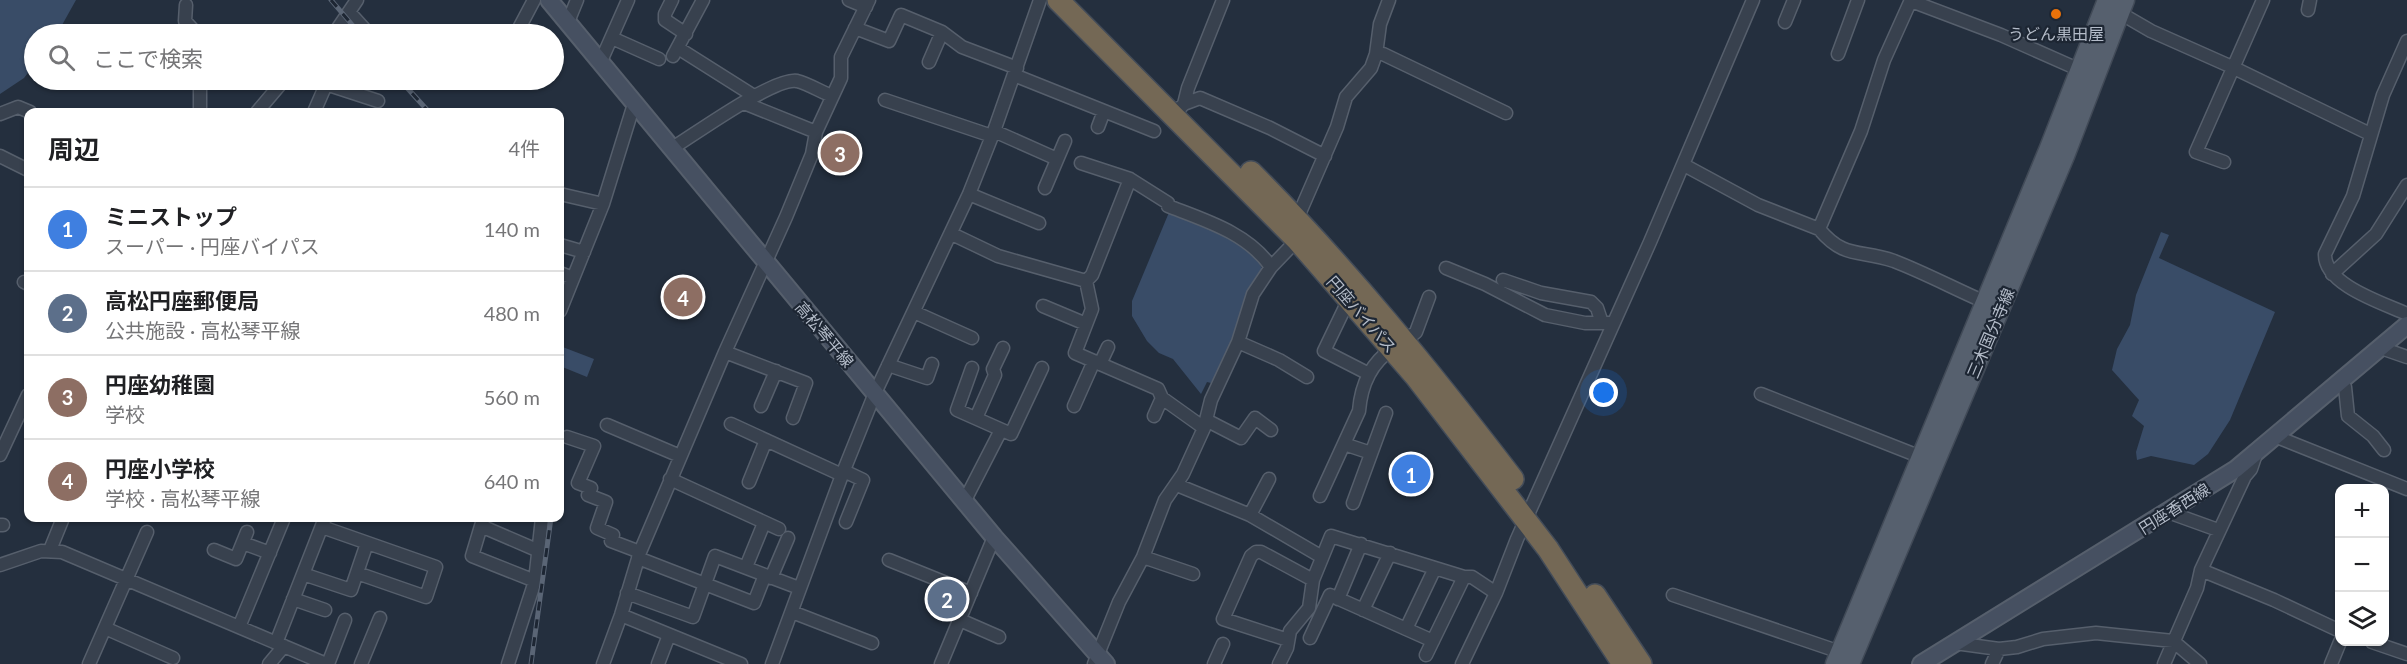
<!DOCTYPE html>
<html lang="ja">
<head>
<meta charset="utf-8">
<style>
  :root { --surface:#fff; --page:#f2f2f2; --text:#202124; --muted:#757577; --line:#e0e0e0; --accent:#b45309 }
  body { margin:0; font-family:Lato,"Noto Sans JP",sans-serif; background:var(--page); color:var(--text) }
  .controls { position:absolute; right:18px; bottom:18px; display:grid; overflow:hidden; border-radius:12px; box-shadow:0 2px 4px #0004 }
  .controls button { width:54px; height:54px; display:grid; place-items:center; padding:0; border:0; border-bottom:2px solid var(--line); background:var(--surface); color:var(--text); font:30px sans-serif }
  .you { position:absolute; left:1604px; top:393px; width:21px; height:21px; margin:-15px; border:4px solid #fff; border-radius:50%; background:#1a73e8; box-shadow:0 0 0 9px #1a73e833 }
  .badge { display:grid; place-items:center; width:39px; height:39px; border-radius:50%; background:var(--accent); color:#fff; font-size:20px; font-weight:700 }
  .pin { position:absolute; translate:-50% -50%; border:3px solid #fff; box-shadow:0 2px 6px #0006 }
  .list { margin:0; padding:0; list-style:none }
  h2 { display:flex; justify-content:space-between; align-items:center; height:78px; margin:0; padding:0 24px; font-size:26px }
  h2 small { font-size:20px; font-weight:400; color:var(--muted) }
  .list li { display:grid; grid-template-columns:39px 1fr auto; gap:18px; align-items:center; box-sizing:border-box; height:84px; padding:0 24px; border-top:2px solid var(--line) }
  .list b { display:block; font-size:22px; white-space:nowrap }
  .list p { margin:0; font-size:20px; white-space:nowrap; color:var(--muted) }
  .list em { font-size:20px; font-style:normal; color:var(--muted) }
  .icon { flex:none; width:33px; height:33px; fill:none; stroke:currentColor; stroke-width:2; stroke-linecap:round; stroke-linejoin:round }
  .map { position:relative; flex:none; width:2407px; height:664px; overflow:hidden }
  .search { position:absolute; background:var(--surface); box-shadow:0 2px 4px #0004; left:24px; top:24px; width:540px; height:66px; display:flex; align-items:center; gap:15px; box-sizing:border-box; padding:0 21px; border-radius:33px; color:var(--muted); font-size:22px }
  .panel { position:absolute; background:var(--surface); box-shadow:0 2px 4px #0004; left:24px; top:108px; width:540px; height:414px; border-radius:12px }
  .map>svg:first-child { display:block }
  .water { fill:#394c67 }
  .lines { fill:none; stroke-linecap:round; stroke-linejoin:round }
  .street-casing { stroke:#565f6c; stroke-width:15 }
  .secondary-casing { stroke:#565f6c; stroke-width:20 }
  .primary-casing { stroke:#414a57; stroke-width:21 }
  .highway-casing { stroke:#434c59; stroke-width:24 }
  .street { stroke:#38414e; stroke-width:12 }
  .secondary { stroke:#465061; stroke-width:16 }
  .primary { stroke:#56606e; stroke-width:18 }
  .highway { stroke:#746855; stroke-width:21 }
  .rail-casing { stroke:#5a6575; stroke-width:5 }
  .rail { stroke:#1d2633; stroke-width:3; stroke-dasharray:9; stroke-linecap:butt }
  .food-dot { fill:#e8710a; stroke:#1d2633; stroke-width:2 }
  .labels { text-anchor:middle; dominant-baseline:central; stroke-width:4.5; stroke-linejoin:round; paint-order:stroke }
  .poi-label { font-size:16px; fill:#b4bcc9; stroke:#1d2633 }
  .street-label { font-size:16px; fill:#b4bcc9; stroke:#1d2633 }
</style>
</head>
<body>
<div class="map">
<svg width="2407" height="664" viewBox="0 0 2407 664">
  <rect width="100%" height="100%" fill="#242f3e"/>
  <path class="water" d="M0,0H76L57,34H34V65L24,78L0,94Z
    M1170,210C1200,223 1249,235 1262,269C1244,294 1245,309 1235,335C1228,351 1219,367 1211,383L1207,382L1201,394L1173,359L1159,353L1147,341L1132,316V301Z
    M2161,232L2169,235L2159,258L2275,312L2230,420L2208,454L2194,465L2151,456L2137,460L2136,452L2144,426L2132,416L2139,400L2112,370L2117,349L2130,325L2136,295Z
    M560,346L594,359L587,377L560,366Z"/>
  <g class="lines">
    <g class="street-casing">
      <path id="street" d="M672,0L665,14V20L686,34
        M849,0L866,7
        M1911,0L1884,60L1861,131L1819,229C1845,260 1860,249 1894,261C1925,273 1955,289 1985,302
        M1911,1L2001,35L2080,70
        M186,5L185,21L197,34
        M2308,10L2310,0
        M350,13L369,34
        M2120,13L2151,31L2232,67L2370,134
        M568,22L577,0
        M1785,22L1794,0
        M855,28L889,41L901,15L942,32L962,47L1017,68
        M334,34L357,0
        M516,34L534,0
        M612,38L659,59
        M2407,41L2383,95L2353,196L2325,254C2324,285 2383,303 2407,314
        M678,48L754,96
        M1376,54H1383L1506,113
        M1838,54L1858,0
        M673,56L703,0
        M601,61L628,0
        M929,62L942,32
        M1014,75L1154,131
        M326,84L378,101
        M885,100L992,136
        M744,103L816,132
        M1184,104L1200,98L1270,128L1325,156
        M1181,107L1184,104L1188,88L1223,0
        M200,112V80
        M257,112L284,80
        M314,112L328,80
        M0,114L18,107L30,112
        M1098,127L1104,111
        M994,131L1057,159
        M671,149C694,135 774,77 797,81C809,84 821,92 832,96
        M0,156L28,170
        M2224,162L2196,152L2263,0
        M1081,163L1130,179L1168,203V206C1204,220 1248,233 1271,267
        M1684,165L1758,205L1819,229
        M1130,179L1092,275L1086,281L1092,309L1075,353L1158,389L1162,398L1204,428
        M1045,188L1065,141
        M560,194L603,204
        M969,194L1039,223
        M952,234L998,256L1086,281
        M560,245L584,252
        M1446,268L1485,284L1545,315L1585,323H1613
        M560,273L573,278
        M2332,274L2376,234L2407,185
        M1503,280L1541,293L1591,302L1597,308L1602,323
        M24,282L28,284
        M1349,299L1324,351L1369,374
        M1043,306L1086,324
        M560,311L603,204L634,104
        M914,312L972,338
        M1405,341L1416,332L1429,297
        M1238,342L1279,360L1307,377
        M2381,348L2407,357
        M725,352L806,383L793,418
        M1100,364L1108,347
        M888,365L927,378L932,364
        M972,368L957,410L1011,434L1042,368
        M2341,382L2345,387L2348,416L2373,436L2384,450
        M1761,394L1921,457
        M761,406L776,371
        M1074,406L1094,361
        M1154,416L1162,398
        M976,418L995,375L993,369L1003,348
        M1206,420L1241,438L1255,418L1271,430
        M731,424L842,475
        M607,425L680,456
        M567,437L594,446L578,483L591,488L588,495L606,502L597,528L613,535L611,541L640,552
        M2277,437L2407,489
        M1344,444L1371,453
        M0,455L28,395
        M844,471L863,480L846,522
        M670,479L779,529
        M749,482L766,440
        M1177,485L1250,515L1322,557
        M1320,496L1359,411C1361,386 1371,363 1392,349
        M965,500L1001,430
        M1353,503L1386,413
        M2168,512L2218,530
        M1250,515L1269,479
        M484,518L481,526L539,551
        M0,525H3
        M481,526L472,556L535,581
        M322,527L436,567L426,597L357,573
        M243,543L270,553
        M50,550L63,518
        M214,550L236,559L247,532
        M1143,557L1193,574
        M638,558L754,603L765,575
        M889,560L971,593
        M0,565L41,551L62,552L326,664
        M746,567L764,523
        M2201,570L2274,600L2340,631
        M303,574L351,590L367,543
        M771,578L788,538
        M627,593L693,617L715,556L799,588
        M1673,595L1840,652
        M293,599L325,610
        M1338,599L1361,544
        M1363,610L1390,553
        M792,612L872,643
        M621,615L741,664
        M960,620L999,637
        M239,627L284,518
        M105,628L173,658
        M1406,629L1435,568
        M1310,638L1330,595L1433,641
        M1288,640L1223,619L1251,556L1256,552H1261L1313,580
        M2372,642L2407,654
        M276,643L325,518
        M1955,643L1999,649L2017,647L2043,639L2096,633L2173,641L2200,664
        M1426,655L1464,577
        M89,664L147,532
        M269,664L284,646
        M328,664L345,620
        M361,664L380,618
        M508,664L535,581L542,518
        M603,664L621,615L640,552L725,352L786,217L812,154L816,132L841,78V57L869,0
        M658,664L669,635
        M772,664L842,475L875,393L969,194L994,131L1040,0
        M941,664L994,537
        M1094,664L1119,602L1143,557L1165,500L1183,474L1204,428L1211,400L1238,342L1253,294L1271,267L1297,240V219L1337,127L1346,97L1371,68L1376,54L1380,24L1389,0
        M1214,664L1223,644
        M1279,664L1287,648L1290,631L1309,608L1313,580L1331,536L1464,577H1472L1496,593
        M1462,664L1496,593L1517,539L1650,242L1753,0
        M1992,664L1999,649
        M2164,664L2197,588L2201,570L2245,476L2251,469L2257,451
        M2331,664L2340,642"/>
    </g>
    <g class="secondary-casing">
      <path id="secondary" d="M549,0L994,537L1106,664
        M1921,664L2236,469L2407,325"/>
    </g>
    <g class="primary-casing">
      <path id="primary" d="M1835,664L2049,148L2107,0
        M1850,664L2065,156L2125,0"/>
    </g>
    <g class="highway-casing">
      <path id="highway" d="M1058,0L1297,240L1416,377L1548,549L1623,664
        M1251,172C1347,268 1431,372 1513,479
        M1595,595L1641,664"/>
    </g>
    <use href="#street" class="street"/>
    <use href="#secondary" class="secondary"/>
    <use href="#primary" class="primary"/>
    <use href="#highway" class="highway"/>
    <g class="rail-casing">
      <path id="rail" d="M331,0L360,34
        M400,80L429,112
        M531,664L551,518"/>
    </g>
    <use href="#rail" class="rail"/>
  </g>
  <circle class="food-dot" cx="2056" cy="14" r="6"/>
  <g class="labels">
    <g class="poi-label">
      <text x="2056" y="33">うどん黒田屋</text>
    </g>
    <g class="street-label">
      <text transform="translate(1362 314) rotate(49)">円座バイパス</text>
      <text transform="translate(1990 333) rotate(-67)">三木国分寺線</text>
      <text transform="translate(825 334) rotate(50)">高松琴平線</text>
      <text transform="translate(2174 508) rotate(-32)">円座香西線</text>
    </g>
  </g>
</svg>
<div class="controls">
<button>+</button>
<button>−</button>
<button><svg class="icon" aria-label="layers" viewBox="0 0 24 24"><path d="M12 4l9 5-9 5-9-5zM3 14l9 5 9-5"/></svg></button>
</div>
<div class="you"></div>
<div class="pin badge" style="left:1411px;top:474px;background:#3f7fe0">1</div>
<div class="pin badge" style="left:947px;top:599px;background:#5c6f8a">2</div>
<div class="pin badge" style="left:840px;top:153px;background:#8d6e63">3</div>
<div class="pin badge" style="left:683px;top:297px;background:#8d6e63">4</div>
<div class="search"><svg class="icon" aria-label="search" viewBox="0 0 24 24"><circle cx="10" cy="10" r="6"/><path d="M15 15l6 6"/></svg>ここで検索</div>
<section class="panel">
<h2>周辺<small>4件</small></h2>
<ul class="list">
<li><span class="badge" style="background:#3f7fe0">1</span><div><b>ミニストップ</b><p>スーパー · 円座バイパス</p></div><em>140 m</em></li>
<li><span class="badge" style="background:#5c6f8a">2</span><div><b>高松円座郵便局</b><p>公共施設 · 高松琴平線</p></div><em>480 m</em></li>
<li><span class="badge" style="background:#8d6e63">3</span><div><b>円座幼稚園</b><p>学校</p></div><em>560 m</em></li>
<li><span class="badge" style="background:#8d6e63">4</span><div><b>円座小学校</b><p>学校 · 高松琴平線</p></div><em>640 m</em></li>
</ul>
</section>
</div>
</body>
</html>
